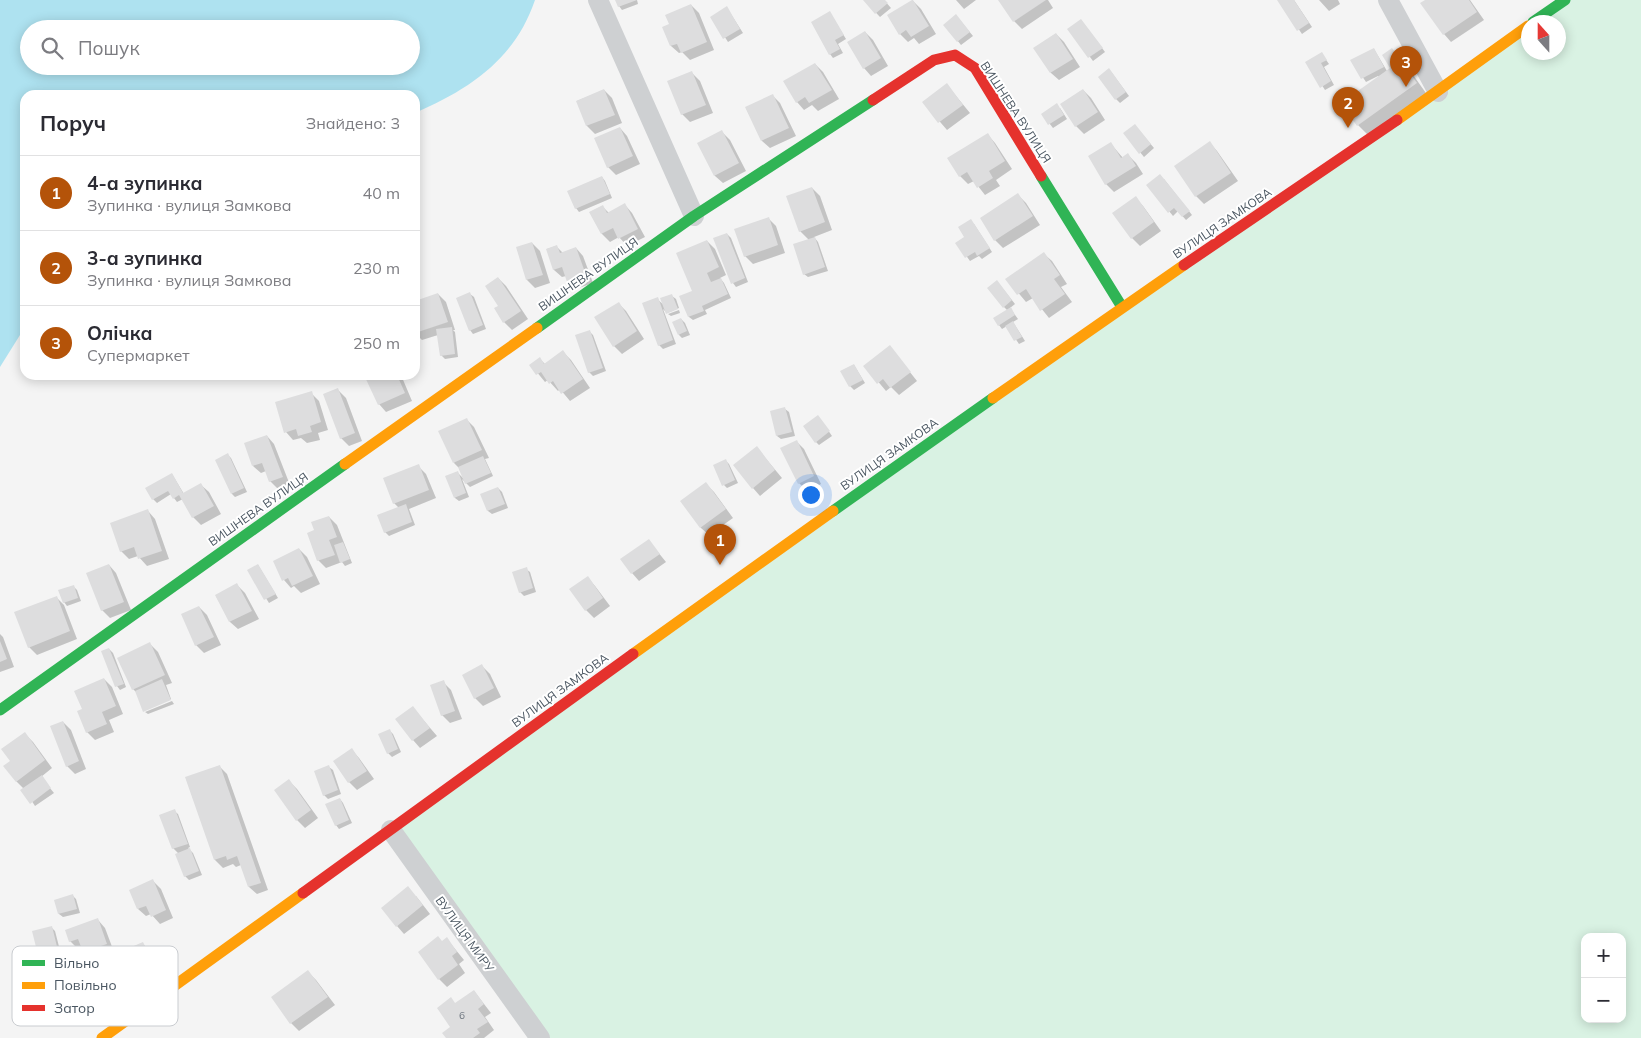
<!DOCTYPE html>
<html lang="uk">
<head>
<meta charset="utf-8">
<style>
  :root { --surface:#fff; --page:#f7f7f7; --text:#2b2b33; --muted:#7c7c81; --line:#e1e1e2; --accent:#b45309 }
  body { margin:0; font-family:Mulish,sans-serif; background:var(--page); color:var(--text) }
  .controls { position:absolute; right:15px; bottom:15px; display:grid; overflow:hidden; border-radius:10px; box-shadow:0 2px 12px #0003 }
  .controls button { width:45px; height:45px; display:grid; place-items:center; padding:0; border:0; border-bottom:1px solid var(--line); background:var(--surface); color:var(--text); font:25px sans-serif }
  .compass { position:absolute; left:1521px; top:15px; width:45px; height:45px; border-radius:50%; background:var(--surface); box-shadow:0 2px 12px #0003; rotate:339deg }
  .you { position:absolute; left:810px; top:494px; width:18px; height:18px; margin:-12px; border:4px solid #fff; border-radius:50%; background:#1a73e8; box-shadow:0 0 0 8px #1a73e833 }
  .badge { display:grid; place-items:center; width:32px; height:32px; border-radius:50%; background:var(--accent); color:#fff; font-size:16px; font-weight:700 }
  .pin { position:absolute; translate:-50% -41px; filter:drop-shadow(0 1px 2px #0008) }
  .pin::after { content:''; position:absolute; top:26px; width:18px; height:15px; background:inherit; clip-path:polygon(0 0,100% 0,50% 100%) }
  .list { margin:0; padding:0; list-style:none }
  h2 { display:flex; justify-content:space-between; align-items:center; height:65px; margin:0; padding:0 20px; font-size:21px }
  h2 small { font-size:16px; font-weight:400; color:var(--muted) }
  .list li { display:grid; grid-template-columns:32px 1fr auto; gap:15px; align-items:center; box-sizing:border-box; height:75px; padding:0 20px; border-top:1px solid var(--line) }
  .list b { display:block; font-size:19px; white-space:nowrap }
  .list p { margin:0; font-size:16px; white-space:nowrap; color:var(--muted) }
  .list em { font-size:16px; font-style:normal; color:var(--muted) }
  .icon { flex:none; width:28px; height:28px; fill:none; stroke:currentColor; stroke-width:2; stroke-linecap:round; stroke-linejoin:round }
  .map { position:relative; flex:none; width:1641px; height:1038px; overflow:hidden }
  .search { position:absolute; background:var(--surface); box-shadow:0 2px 12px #0003; left:20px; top:20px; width:400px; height:55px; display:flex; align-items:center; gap:12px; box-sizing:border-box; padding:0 18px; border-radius:28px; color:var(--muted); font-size:19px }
  .panel { position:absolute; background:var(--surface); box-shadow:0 2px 12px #0003; left:20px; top:90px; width:400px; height:290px; border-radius:15px }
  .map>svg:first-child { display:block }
  .green { fill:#d9f2e3; fill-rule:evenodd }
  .water { fill:#aee2f0; fill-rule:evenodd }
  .shadow { fill:#0003 }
  .building { fill:#ddddde }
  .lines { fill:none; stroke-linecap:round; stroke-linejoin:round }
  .street { stroke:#ced0d2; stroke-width:20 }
  .fast { stroke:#30b455; stroke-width:11 }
  .slow { stroke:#ff9f0a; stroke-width:11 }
  .jam { stroke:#e5322d; stroke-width:11 }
  .labels { text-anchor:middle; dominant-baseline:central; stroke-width:4; stroke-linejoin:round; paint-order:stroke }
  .number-label { font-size:10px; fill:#707881 }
  .street-label { font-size:12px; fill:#4a5661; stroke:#fff }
  .key { fill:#fff; stroke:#c9ccd0; stroke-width:1 }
  .key-label { font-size:14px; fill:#4a5661 }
</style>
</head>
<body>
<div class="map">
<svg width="1641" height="1038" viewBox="0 0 1641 1038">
  <rect width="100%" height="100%" fill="#f4f4f4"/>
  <path class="green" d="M1564,0H1641V1038H543L391,830L1528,26V52H1558V22H1533ZM1585,937H1622V1019H1585Z"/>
  <path class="water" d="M0,0H535C515,59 470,89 415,113V95H25V327L0,367ZM29,29H411V66H29Z"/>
  <path class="shadow" d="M617,0H637L638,4L622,10L619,6Z
    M864,0H884L891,8L880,17Z
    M956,0H976L964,9Z
    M1000,0H1048L1053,8L1022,29L1014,21Z
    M1279,0H1294L1312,27L1302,34Z
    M1319,0H1338L1340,4L1329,11Z
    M1427,0H1470L1484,20L1451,42L1444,34Z
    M913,1L921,9L936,34L919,44L914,38L908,42L900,34Z
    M691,5L699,13L714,50L690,60L682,52L679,53L671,46V25Z
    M727,8L743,33L728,42L712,17Z
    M830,13L846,39L838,44L843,53L833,58L830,54Z
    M959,19L973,36L961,45L945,25Z
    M1081,20L1105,52L1093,61L1069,29Z
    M865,32L873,40L888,66L871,76L864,68Z
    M1056,34L1064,42L1080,67L1059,80L1051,73L1035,48Z
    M1374,49L1387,71L1392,68V50L1404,62L1428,96L1370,137L1358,125L1379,77L1378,76L1366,82L1352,61Z
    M1322,54L1329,64L1324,67L1334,85L1325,90L1307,62Z
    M815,64L823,72L839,99L818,111L812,105L804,110L797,102Z
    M692,73L700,81L713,113L690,122L682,114Z
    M1112,73L1129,96L1120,103L1116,99Z
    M947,85L970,113L947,130L923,102Z
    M604,90L612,98L622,123L595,134L587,126L577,101Z
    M1083,90L1091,98L1105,120L1084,134L1076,126Z
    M772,95L780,103L796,136L770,148L762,141L746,108Z
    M1060,108L1067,119L1053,128L1042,114Z
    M620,128L627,136L640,164L616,175L608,167Z
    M1138,129L1154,148L1144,157L1125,134Z
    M722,132L730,140L746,171L723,183L715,176L699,144Z
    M988,135L995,143L1012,169L996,180L1000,186L985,195L974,181L968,184L960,176Z
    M1210,143L1217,151L1238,181L1204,204L1196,196Z
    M1111,144L1123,158L1128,155L1136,163L1143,174L1114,192L1106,184Z
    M602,177L605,181L612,198L579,212L576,208Z
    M1164,179L1192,215L1186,220L1178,211L1173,216L1148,185Z
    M812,188L820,196L832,230L814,237L818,242L828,271L808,277L804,274L809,240L800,231Z
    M1018,195L1026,203L1040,225L1003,248L995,240Z
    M1135,198L1143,206L1161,231L1140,246L1132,238Z
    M625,205L632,213L645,237L627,246L619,237L610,242L602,234L591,213L603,207L609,213Z
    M768,218L776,226L785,253L753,264L745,256Z
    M974,224L992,252L982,259L979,256L970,261L957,243L966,237Z
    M727,234L731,238L748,282L736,287L733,283Z
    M707,241L715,249L726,275L720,278L724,283L731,298L705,310L707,314L693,320L689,317L681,297L694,291Z
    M532,243L540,251L550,283L535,288L527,280L517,248Z
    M556,246L563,253L576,248L583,256L593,283L576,289L568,282L566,276L562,277L554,270L547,249Z
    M1044,254L1052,261L1067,284L1061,287L1072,302L1049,318L1033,298L1026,302L1007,279Z
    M498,278L506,286L528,319L512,330L504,322L500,306Z
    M1000,285L1015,304L1010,308L1018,319L1013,322L1025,341L1019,344L1007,326L1002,329L999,325L1008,311L1004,307Z
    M438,294L446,302L455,330H453L455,332L458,357L445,359L441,355L438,335L422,340L415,333V302Z
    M470,294L474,297L486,329L473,334L470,330Z
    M672,296L676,299L679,308L667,313L663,309L676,344L663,349L659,345L657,299L665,306Z
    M618,303L626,311L644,339L622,354L614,346Z
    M679,310L680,313L671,316L668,314Z
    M681,319L685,323L690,335L682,338L679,335Z
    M590,332L593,335L606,371L593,376L589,372Z
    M890,347L917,381L899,395L891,387L886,391L865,366Z
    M563,352L571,360L590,388L570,401L560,389L558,391L548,380L545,382L531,365L540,359L545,364Z
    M854,365L865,383L854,390L850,386Z
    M366,375H401L412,401L386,412L379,404Z
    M338,390L346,398L362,441L349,446L341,438Z
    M311,393L319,401L328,430L318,433L320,440L307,443L301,438L293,440L286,432Z
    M785,409L789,412L795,436L781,439L777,436Z
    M466,419L474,427L489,458L485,459L493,476L470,487L462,479L469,497L459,501L455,498L457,472L464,479L459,468L454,463Z
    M821,420L832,436L819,445L816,442Z
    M267,436L274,444L290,485L278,489L270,481L266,471L261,473L253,466Z
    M796,441L804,449L821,484L807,491L799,483Z
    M757,448L782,478L760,496L753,488Z
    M228,455L231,458L247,492L235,497L232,494Z
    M725,460L729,464L738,483L727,488L724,485Z
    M418,466L426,474L436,498L409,509L415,525L389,536L385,532L399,508L394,503L385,479Z
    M172,474L184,494L201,485L209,492L221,514L201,525L193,517L183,499L177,502L171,494L157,503L153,499Z
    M706,484L714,492L733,518L709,535L701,528L682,501Z
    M498,488L502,492L508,508L492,514L488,511L482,495Z
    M148,511L155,519L169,559L147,566L138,556L129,559L121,551Z
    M329,517L337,525L352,563L345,566L342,562L326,568L318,560L316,531Z
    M649,541L666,562L639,581L632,573Z
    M299,549L307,557L320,584L301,593L294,586L291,588L284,580Z
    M109,565L116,573L131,610L110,618L102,610Z
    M258,565L278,598L269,603L249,571Z
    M526,569L530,572L536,592L524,596L520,592Z
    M588,578L595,586L610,606L594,618L586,610Z
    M237,585L245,593L259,619L238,629L230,622L216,596Z
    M73,586L77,590L81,601L67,606L64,602Z
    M56,597L64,605L77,639L37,655L29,647Z
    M199,607L207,615L221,645L204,653L196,645Z
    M0,634L3,637L14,667L0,672Z
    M150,644L158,652L172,683L166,685L171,699L144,710L138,694L133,689Z
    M109,649L113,653L126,687L120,690L117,686Z
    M482,666L490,674L501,697L483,706L475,698Z
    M104,679L112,687L123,714L109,720L114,732L95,740L87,732L84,709Z
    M443,682L451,690L462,719L450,723L442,715Z
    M172,701L174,704L148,714L145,712Z
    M413,708L437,736L420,748L413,740Z
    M63,722L71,730L86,769L75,774L67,766Z
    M389,730L393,734L401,752L392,757L388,753Z
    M25,734L33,742L52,768L41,777L54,793L35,806L24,789L16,781L12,761Z
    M352,750L359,758L374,779L357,790L349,782Z
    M219,766L227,774L268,890L257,894L249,887L241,865L236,867L233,864L223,868L215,860L186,778Z
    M329,767L333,770L341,794L328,799L324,795Z
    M289,781L297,789L318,818L305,828L297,820Z
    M340,799L343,803L352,823L339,829L336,825Z
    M174,811L178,814L190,847L188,848L193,853L202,875L189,880L185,876L179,854L173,848Z
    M153,881L161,889L173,918L160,924L151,914L146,916L138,909Z
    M73,896L76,899L80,913L63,917L59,914L56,900Z
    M416,896L430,914L404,934L397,926Z
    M98,920L105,928L114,952L92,959L84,952L83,948L78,949L70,941Z
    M52,928L55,931L63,962L45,966L42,963L34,932Z
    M447,939L464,960L459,964L465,973L447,987L439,979L442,942Z
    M142,943L146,947L153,962L142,968L138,964Z
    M308,972L316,980L335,1005L299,1031L291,1023Z
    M474,991L491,1013L485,1017L494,1030L484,1038H448L452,1027L456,1004Z"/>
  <path class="building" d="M615,0H637L618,7Z
    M863,0H885L888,3L875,14Z
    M912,0H913L929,26L911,37L906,30L899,35L887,15Z
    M998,0H1046L1013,22Z
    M1277,0H1294L1309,23L1297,31Z
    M1425,0H1469L1477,12L1443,35L1420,3Z
    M691,4L707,42L681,53L677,44L670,46L662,27L669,24L665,15Z
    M727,6L740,29L723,39L710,17Z
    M830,11L844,35L835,40L840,49L829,55L811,22Z
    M956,14L970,32L957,42L943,25Z
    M1081,19L1103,48L1088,58L1067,29Z
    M865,31L881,58L863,69L847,42Z
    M1056,33L1073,59L1050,73L1033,48Z
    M1374,48L1384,67L1361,79L1350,60Z
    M1392,48L1417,83L1357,126L1341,103L1390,68L1382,55Z
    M1322,52L1327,60L1321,63L1331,81L1320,88L1305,62Z
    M815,63L832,90L809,103L805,97L796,103L783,81Z
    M1109,68L1126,92L1115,100L1098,77Z
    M692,71L706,105L681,115L667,81Z
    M947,83L963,105L938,123L922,102Z
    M604,89L615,115L586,126L576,101Z
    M1083,89L1098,112L1075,127L1060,104Z
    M773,94L789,128L761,141L745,107Z
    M1057,103L1064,115L1048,125L1041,114Z
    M1135,124L1151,144L1139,154L1123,133Z
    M620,127L633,156L607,168L594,138Z
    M722,130L739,163L714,176L697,143Z
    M988,133L1005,161L989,171L993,178L977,188L967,172L959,177L947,158Z
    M1210,141L1231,173L1195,197L1174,166Z
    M1111,142L1121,158L1128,153L1136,166L1105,185L1088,156Z
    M1160,174L1190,211L1182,217L1174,208L1168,213L1146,185Z
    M602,176L610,194L575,209L567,191Z
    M812,187L825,222L799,232L786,196Z
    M1018,193L1033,216L994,241L980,218Z
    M1136,196L1154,222L1131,239L1112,213Z
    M625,203L638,229L618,239L613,228L601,234L589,212L603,205L607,213Z
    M769,217L778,245L744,257L734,229Z
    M971,219L990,248L977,256L975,252L965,258L955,243L964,237L958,227Z
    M727,233L745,278L731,284L713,238Z
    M815,237L825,267L803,275L793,244Z
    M707,240L719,267L707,273L711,282L721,278L728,294L702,306L704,311L688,317L679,296L692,291L676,253Z
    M532,242L543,275L526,280L516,247Z
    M557,245L560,253L576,247L586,275L567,282L562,267L553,270L546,249Z
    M1044,252L1060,275L1054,279L1065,294L1040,311L1026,289L1017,295L1005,279Z
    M498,277L521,311L503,323L494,308L498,306L485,286Z
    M997,280L1012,300L1003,308L987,288Z
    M470,292L483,325L469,331L456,298Z
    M438,293L448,322L415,333V301Z
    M672,294L678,309L666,314L660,298Z
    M658,297L673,340L658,346L642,303Z
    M619,302L637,331L613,347L594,317Z
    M1011,307L1015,315L998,326L993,318Z
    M681,318L687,331L678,335L672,322Z
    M1013,321L1022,337L1014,341L1005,326Z
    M452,327L455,354L440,356L436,329Z
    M590,330L603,368L588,373L575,335Z
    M890,345L911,372L890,388L883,379L877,384L863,366Z
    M563,350L583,379L561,394L553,381L549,384L541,372L536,375L529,365L540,357L544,364Z
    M854,364L863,380L849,387L840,371Z
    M364,375H397L405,393L378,405Z
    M338,388L355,433L340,439L323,394Z
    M312,391L321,422L310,426L312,432L298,436L296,429L284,433L275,402Z
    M785,407L792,432L776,436L770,411Z
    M818,415L830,431L815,443L803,426Z
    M467,418L482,450L453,463L438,431Z
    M267,435L283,477L269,482L262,463L252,466L244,443Z
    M797,440L814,476L798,484L780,448Z
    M757,446L775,470L752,489L733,465Z
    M228,453L244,488L231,494L215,460Z
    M483,456L491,473L465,484L458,467Z
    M726,459L735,480L722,486L713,465Z
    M419,464L429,490L393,504L383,478Z
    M458,471L466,493L454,498L445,476Z
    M172,473L183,493L201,483L214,506L192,518L179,495L173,499L168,491L152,500L145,488Z
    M706,482L726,509L700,528L680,501Z
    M498,487L505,504L487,511L480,494Z
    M406,504L412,522L384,533L377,515Z
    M148,509L162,551L138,559L134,547L120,552L110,523Z
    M329,516L337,537L329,540L335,555L317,561L307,533L314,530L311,522Z
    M649,539L660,554L631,574L620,559Z
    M343,542L350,559L340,563L334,545Z
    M299,548L313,576L292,586L288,578L282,581L273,561Z
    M109,564L124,602L101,611L86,573Z
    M258,564L276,594L264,600L247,570Z
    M527,567L533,588L519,593L512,572Z
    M588,576L603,598L585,611L569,589Z
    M237,583L252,611L229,622L215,595Z
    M74,585L78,598L63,603L58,590Z
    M57,596L70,631L28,648L14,612Z
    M199,606L214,637L195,646L181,614Z
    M0,641L7,659L0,662Z
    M150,642L165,675L132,690L117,658Z
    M109,648L124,684L115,687L101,651Z
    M482,664L494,688L474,699L462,675Z
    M104,678L116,706L102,712L107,724L86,733L77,711L82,709L74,691Z
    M162,679L171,700L143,712L135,691Z
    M444,680L455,711L441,716L430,685Z
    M413,706L430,728L412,741L395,719Z
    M63,721L79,761L66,767L50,726Z
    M390,729L398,749L387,754L378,734Z
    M25,732L45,760L16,782L3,766L10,761L1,749Z
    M352,748L367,771L348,783L333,761Z
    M220,765L261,883L248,887L237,856L227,860L226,856L214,860L185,777Z
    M329,765L338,790L323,796L314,771Z
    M42,775L51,788L30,804L20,790Z
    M289,779L311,810L296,821L274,790Z
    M340,798L349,820L335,826L325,804Z
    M175,809L188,844L172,849L159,815Z
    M190,848L199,871L184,877L175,854Z
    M153,879L166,910L151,917L146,906L137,909L129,890Z
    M408,886L423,905L396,927L381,908Z
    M73,894L77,909L58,914L54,900Z
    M98,918L107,944L83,952L78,939L69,942L65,930Z
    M52,926L60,959L40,963L32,931Z
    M438,936L442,941L447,937L457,952L452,956L458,965L438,980L418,952Z
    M143,942L151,958L137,965L129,948Z
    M308,970L328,997L290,1024L271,997Z
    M474,990L484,1004L478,1009L488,1022L477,1029L480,1033L473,1038H446L442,1033L450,1027L437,1008L451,997L455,1003Z"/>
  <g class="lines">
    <path class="street" d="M598,0L694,216
      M1388,0L1438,92
      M391,830L540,1038"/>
    <path class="fast" d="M1533,22L1565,0
      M1041,176L1122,307
      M537,328L694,216L873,100
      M833,511L993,398
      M0,710L345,464"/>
    <path class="slow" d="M1397,120L1528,26
      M993,398L1184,265
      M345,464L537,328
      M633,654L833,511
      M102,1038L303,893"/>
    <path class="jam" d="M873,100L934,60L955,55L975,68L1041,176
      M1184,265L1397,120
      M303,893L633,654"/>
  </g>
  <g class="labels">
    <g class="number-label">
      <text x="462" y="1015">6</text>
    </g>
    <g class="street-label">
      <text transform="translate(1016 112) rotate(57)">ВИШНЕВА ВУЛИЦЯ</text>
      <text transform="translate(1222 223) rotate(-34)">ВУЛИЦЯ ЗАМКОВА</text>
      <text transform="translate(588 274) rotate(-35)">ВИШНЕВА ВУЛИЦЯ</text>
      <text transform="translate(889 454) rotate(-35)">ВУЛИЦЯ ЗАМКОВА</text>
      <text transform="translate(258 509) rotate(-35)">ВИШНЕВА ВУЛИЦЯ</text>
      <text transform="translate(560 690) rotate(-36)">ВУЛИЦЯ ЗАМКОВА</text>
      <text transform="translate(465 934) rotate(54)">ВУЛИЦЯ МИРУ</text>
    </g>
  </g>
  <rect x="12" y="946" width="166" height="80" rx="8" class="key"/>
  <rect x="22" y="960" width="23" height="6" fill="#30b455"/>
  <rect x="22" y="982" width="23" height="7" fill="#ff9f0a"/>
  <rect x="22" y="1005" width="23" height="6" fill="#e5322d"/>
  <g class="key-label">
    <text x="54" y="968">Вільно</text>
    <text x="54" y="990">Повільно</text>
    <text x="54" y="1013">Затор</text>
  </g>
</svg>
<div class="controls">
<button>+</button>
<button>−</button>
</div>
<svg class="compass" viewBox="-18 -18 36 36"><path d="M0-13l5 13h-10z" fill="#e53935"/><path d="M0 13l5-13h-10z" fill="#7c7c81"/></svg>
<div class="you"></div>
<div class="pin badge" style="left:720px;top:565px">1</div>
<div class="pin badge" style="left:1348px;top:128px">2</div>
<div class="pin badge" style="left:1406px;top:87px">3</div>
<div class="search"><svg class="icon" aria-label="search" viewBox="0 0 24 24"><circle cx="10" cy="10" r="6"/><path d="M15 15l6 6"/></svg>Пошук</div>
<section class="panel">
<h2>Поруч<small>Знайдено: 3</small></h2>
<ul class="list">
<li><span class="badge">1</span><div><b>4-а зупинка</b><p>Зупинка · вулиця Замкова</p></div><em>40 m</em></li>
<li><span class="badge">2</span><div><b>3-а зупинка</b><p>Зупинка · вулиця Замкова</p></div><em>230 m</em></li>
<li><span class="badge">3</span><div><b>Олічка</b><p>Супермаркет</p></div><em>250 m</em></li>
</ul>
</section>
</div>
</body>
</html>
